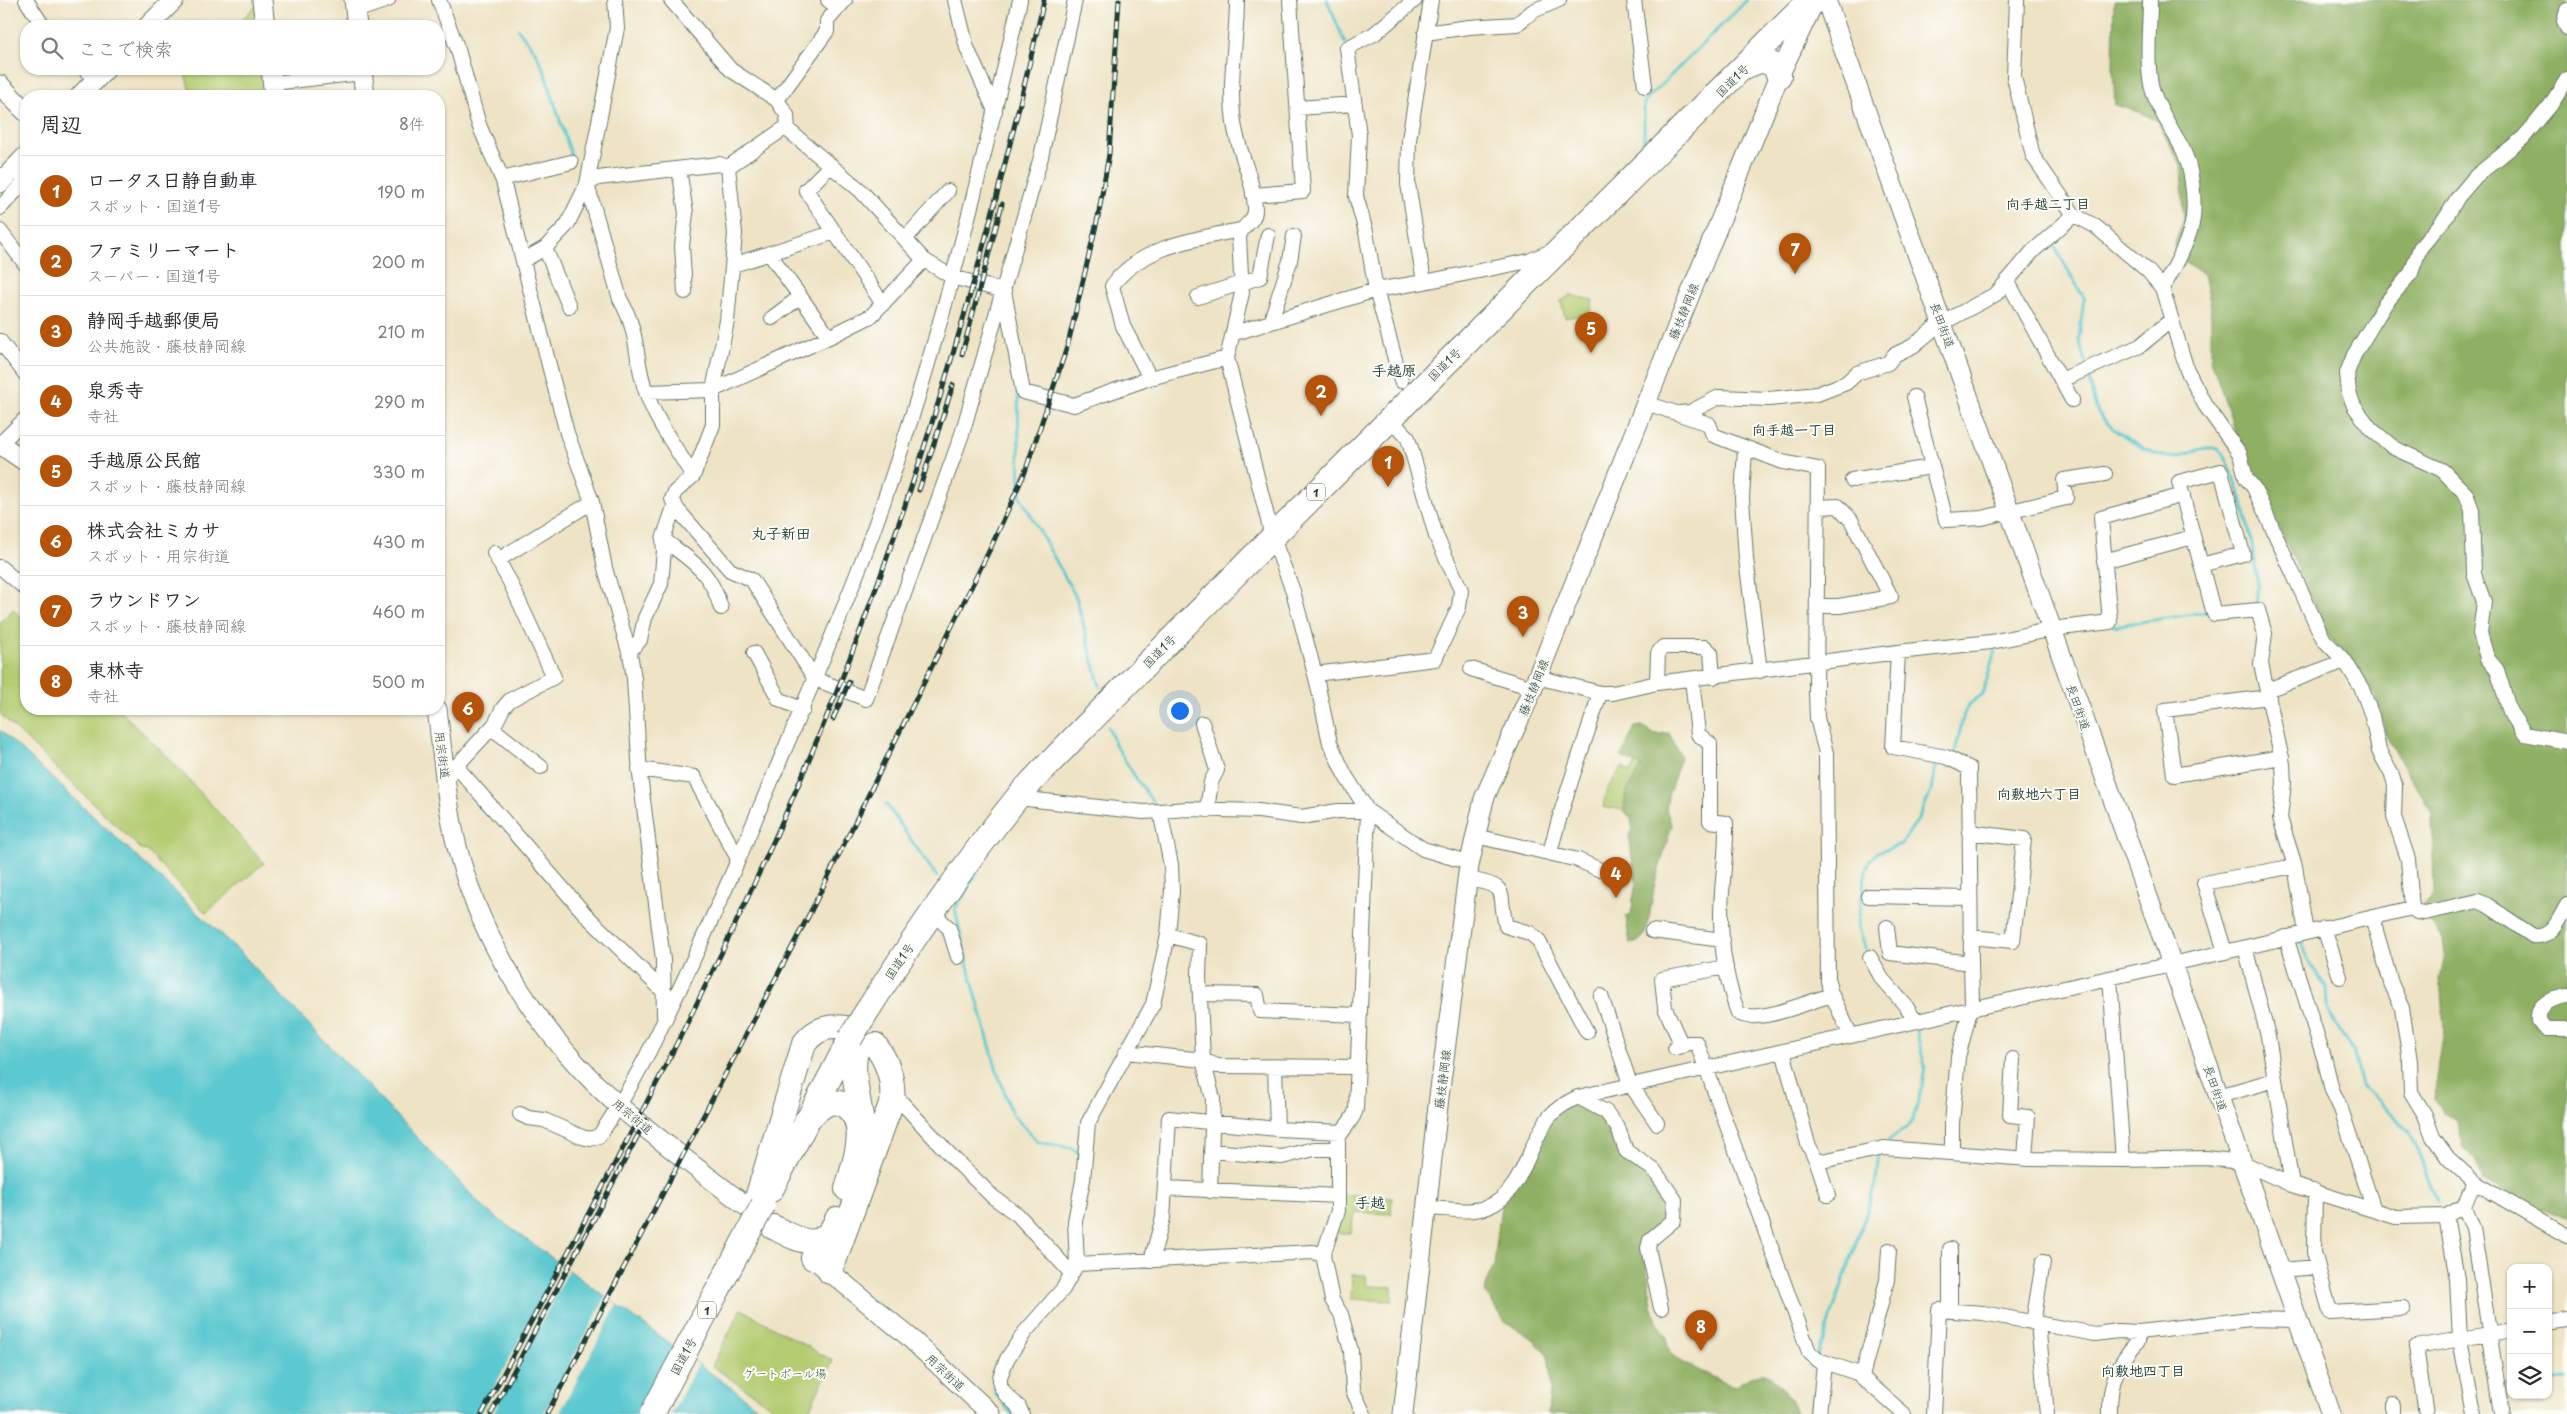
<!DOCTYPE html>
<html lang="ja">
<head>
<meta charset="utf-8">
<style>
  :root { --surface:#fff; --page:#f2f2f3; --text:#2b2b33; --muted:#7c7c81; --line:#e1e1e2; --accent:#b45309 }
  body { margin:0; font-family:"Playpen Sans","Klee One",sans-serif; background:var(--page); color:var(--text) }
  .controls { position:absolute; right:15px; bottom:15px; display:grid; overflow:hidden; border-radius:10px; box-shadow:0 1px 4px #0004 }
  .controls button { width:45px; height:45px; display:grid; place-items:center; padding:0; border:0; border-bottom:1px solid var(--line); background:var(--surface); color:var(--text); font:25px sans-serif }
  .you { position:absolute; left:1179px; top:710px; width:18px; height:18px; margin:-12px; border:4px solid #fff; border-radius:50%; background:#1a73e8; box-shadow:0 0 0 8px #1a73e833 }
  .badge { display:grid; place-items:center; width:32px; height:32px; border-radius:50%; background:var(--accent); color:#fff; font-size:16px; font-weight:700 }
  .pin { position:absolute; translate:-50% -41px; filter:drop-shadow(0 1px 2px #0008) }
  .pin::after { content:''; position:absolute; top:26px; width:18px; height:15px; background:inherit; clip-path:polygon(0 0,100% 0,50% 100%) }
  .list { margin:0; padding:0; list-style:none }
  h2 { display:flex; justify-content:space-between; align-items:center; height:65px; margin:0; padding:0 20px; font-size:21px }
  h2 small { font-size:16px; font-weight:400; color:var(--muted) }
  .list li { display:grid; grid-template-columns:32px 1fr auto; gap:15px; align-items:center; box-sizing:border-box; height:70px; padding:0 20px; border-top:1px solid var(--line) }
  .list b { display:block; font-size:19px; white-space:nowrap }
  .list p { margin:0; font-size:16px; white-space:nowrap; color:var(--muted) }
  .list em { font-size:16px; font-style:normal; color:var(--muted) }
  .icon { flex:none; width:28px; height:28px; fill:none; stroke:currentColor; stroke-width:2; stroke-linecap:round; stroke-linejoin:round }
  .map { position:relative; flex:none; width:2567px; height:1414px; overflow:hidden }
  .search { position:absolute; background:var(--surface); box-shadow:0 1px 4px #0004; left:20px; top:20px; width:425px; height:55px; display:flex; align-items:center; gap:12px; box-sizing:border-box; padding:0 18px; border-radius:20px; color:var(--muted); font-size:19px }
  .panel { position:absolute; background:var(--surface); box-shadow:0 1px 4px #0004; left:20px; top:90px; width:425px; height:625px; border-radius:20px }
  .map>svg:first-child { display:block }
  .green { fill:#b4cc72; stroke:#6a8453 }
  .forest { fill:#8fb064; stroke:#57764c }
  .water { fill:#5bc8cf; stroke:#3d8282 }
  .pier { fill:#eee3c5 }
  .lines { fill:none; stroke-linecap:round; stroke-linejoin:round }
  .stream { stroke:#5bc8cf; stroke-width:3 }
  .street-casing { stroke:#677767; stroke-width:16 }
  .secondary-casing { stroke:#677767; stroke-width:21 }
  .highway-casing { stroke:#677767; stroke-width:26 }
  .street { stroke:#fff; stroke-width:14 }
  .secondary { stroke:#fff; stroke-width:19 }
  .highway { stroke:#fff; stroke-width:24 }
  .rail-casing { stroke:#1f3d34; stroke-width:5 }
  .rail { stroke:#fdfcf7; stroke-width:3; stroke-dasharray:9; stroke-linecap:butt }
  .highway-bridge-casing { stroke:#677767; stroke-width:26; stroke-linecap:butt }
  .highway-bridge { stroke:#fff; stroke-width:24 }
  .labels { text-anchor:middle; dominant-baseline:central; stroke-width:4; stroke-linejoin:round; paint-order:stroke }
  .shield { fill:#fdfcf7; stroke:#62766e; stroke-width:1 }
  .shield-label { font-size:11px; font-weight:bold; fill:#1f3d34 }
  .street-label { font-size:12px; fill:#1f3d34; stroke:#fdfcf7 }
  .park-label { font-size:12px; fill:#446144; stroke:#fdfcf7 }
  .neighbourhood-label { font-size:14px; font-weight:bold; fill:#1f3d34; stroke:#fdfcf7 }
  .quarter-label { font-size:15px; font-weight:bold; fill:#1f3d34; stroke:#fdfcf7 }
</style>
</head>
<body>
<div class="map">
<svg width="2567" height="1414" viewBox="0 0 2567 1414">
  <rect width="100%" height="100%" fill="#fdfcf7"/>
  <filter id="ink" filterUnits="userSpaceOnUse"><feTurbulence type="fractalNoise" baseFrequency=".02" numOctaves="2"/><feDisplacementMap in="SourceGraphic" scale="10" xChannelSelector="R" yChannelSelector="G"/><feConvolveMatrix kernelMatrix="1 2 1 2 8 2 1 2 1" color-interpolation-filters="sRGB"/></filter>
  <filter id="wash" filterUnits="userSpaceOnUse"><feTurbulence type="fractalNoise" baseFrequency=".0096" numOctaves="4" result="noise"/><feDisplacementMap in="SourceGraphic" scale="20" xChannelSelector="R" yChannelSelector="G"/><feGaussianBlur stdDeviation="1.12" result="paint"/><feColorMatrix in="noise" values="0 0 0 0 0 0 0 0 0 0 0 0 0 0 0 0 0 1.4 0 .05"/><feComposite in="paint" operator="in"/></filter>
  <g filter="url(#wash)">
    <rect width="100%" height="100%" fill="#eee3c5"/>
    <path class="green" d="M257,7L259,26H236L253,8Z
      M184,69H264L266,86L264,93L255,96H191Z
      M1571,295L1593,300L1591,313L1565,318L1561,301Z
      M13,609L26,622V709H118L169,758L264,863L206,913L146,850L143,851L0,714V622Z
      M1636,763L1650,769L1645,935L1639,940L1630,944L1635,914L1632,901L1636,892V882L1631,851L1635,844L1631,818L1624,810L1603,807L1607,789L1622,767L1631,772Z
      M1344,1194L1392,1198L1391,1214L1354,1212L1351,1233H1335Z
      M1352,1275H1366L1367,1286L1392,1287V1301L1351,1299Z
      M741,1309L833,1361L807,1414H782L712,1366Z"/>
    <path class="forest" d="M2114,0H2567V1219C2539,1205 2509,1197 2483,1180L2477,1162L2464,1149L2457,1121L2443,1112L2434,1099L2444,1029L2440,978L2445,954L2443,939L2419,908L2434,895L2432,813L2386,736L2380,708L2367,683L2329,637L2236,433L2211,360V307L2204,274L2187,264L2174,246L2184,216L2181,166L2157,121L2142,113L2115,105L2113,70Z
      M1642,726L1654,734L1669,733L1681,757L1668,796L1666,810L1672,825L1655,883L1647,929L1639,940L1630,944L1626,917L1631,915L1636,882L1629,835L1633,827L1631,818L1624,810L1626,792L1642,766L1621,757L1635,727Z
      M1579,1103L1599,1110L1648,1169L1670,1202L1669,1216L1644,1249L1652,1306L1658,1323L1667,1337V1344L1670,1352L1682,1362L1734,1387C1742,1382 1754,1373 1764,1374C1777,1375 1793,1403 1796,1414H1548L1551,1380L1548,1355L1532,1338L1505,1322L1485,1292L1488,1278L1494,1265L1501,1205L1551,1122L1561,1111Z"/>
    <path class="water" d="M0,730L239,951L486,1210L767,1414H0Z"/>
    <path class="pier" d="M560,1263L569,1270L493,1414H480Z
      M606,1297L617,1305L559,1414H543Z
      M675,1347L698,1364L671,1414H639Z"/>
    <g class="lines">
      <path class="stream" d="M1327,0L1345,43
        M518,29L536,53L545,73L572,158
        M1644,142V102L1747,0
        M2052,242L2084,298L2079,339L2086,365
        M2087,371C2091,383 2092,397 2096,408C2103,428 2157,461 2177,457C2189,455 2205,444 2217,449C2238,458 2263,581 2256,603
        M1018,394L1020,496L1076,597L1100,687
        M2113,626L2207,612
        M1108,727L1115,744L1134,775L1156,807
        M1955,752L1964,714L1968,705L1983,694L1995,650
        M886,804L937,877
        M978,871L955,909L966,959L997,1071L1012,1114L1038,1142L1071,1148L1078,1152L1079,1155
        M2301,939L2309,962L2326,988L2327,1004L2332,1018L2353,1051L2362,1086L2410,1132L2437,1201
        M1867,954L1858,924L1866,871L1870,860L1878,852L1901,844L1917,821L1932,790L1937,761
        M1889,1140L1907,1127L1913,1120L1922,1085L1925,1068L1915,1024
        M1818,1355L1875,1187L1879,1154
        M2548,1381L2567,1379
        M2501,1385L2511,1384
        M995,1388L996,1394L1012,1414"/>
    </g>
  </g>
  <g filter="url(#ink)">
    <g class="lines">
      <g class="street-casing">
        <path id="street" d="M26,0L43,26
          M439,0L458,50L479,125L503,181L551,373L567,433L592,502L605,568L631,659L634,679L640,775L663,960L664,1016
          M671,0L731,70L777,100L787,115L788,130
          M828,0L838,8
          M955,0L967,48L995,111
          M1237,0C1237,41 1228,81 1234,123C1238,152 1254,179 1255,209C1256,222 1241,225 1239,237L1242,293L1227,358L1272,536L1293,591L1317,682L1330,743L1345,775L1368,811L1423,849L1470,863
          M1634,0L1645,86
          M2150,0C2150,27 2145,67 2153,92C2160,113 2173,130 2183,150C2192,168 2195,198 2193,218C2191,237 2173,272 2162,288
          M2567,10L2564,21L2567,28
          M355,11L388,0
          M1425,33L1469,27L1517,24L1533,11L1559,0
          M85,69L96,80
          M2567,79L2550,106L2523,138L2476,176L2458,197L2447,216L2420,248L2411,273L2385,304L2354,355L2347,373L2349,393L2354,406L2371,429L2394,448L2442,470L2466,494L2472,510L2474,574L2484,602L2480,633L2487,658L2497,670L2510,712L2525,734L2567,742
          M273,83L362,73
          M777,100L827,31V21L845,0
          M1298,108L1355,104
          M831,165L806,190L883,304
          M728,167L735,234L727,321L713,390V425L693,476C677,449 656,422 646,392C634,358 640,334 620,299L587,184L598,178L719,164L728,167L782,130H788L860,190L924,260L952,277L1004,291L1023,392L1074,405L1150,378L1227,358
          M679,169L686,213L682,246L685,292
          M502,179L571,162
          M1253,195L1303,191L1290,0
          M0,208L24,182L19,163
          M0,231L26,265
          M905,239L948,191
          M545,248L569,306
          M769,253L829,337L871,316L924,260
          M524,260L545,248L567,225L587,184L617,28L615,0
          M733,265L835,232
          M1424,282L1529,261L1549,252
          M2008,282L2072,400
          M1198,297L1260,277L1268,235
          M772,318L800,297
          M1275,321L1273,314L1290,261L1294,236
          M1235,333L1376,290L1424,282L1408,184L1409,140L1431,0
          M0,341L26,375
          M1150,378L1123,326L1112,286C1140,246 1196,239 1240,230
          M2061,380L2140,346L2171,320
          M1401,381L1376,290L1366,232L1356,196L1359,135L1347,48L1374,34L1415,0
          M646,392L713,390L829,337
          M1914,397L1946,520L1982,518L2066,498L2064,480L2105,474
          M1646,403L1709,424L1713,435L1783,462L1818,469L1816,692L1817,718L1826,753L1828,981L1830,991L1851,1036
          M1680,413L1690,412L1719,397L1769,399L1817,394L1846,383L1857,373L1888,363L1894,355L1913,346L1937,326L1996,294L2033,251L2074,215
          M0,444L26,418
          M1745,448L1742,498L1746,558L1760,671
          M693,476L675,492L672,499L677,509L730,570L752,580L815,679L866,699L962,434L1041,157L1075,0
          M1852,480L1931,467
          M663,539C692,562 710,569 721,608
          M498,560L592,502
          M2104,561L2193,537
          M2201,565L2243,554L2221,471L2179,482L2214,614L2258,610L2265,634L2261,664L2283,764L2284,783L2280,818L2295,866L2306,933
          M0,567L26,589
          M1818,606H1839L1891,597L1851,520L1838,506L1818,507
          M629,652L640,640L645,618L661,584L664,550L663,539L675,504
          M1898,652L1893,747L1946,757L1969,768L1971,963
          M754,653L779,699L803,710
          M1471,669L1533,688
          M1315,674L1435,659L1459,607L1461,590L1436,536L1408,438L1389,418
          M1537,677L1600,693H1613L1657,683L1898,652L1991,642L2053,629L2110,622L2101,518L2183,495
          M1692,679L1698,734L1710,744V821L1726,823C1727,854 1721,885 1721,915C1721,947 1727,983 1738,1013C1758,1025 1809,1001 1832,995
          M1657,683L1658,653L1663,647H1705L1711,653L1713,677
          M2267,690L2345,661
          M2269,697L2165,710L2174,775L2282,757
          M1202,723L1217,770L1211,782L1207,810
          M492,728L541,767
          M456,766L586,915L665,993
          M639,769L694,777L738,859
          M450,773L495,724L503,708L510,700L554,677L510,582L494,553
          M1018,798L1143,812L1160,811L1171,865L1172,891L1168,935L1153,1004L1088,1123L1083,1180L1075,1221L1077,1264L1063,1289L1025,1332L1007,1359L1000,1377V1385L1005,1394L1019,1407L1022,1414
          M1160,811L1187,809L1259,811L1301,817L1338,811H1368L1356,1109C1353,1122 1343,1127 1338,1139V1211L1323,1255L1332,1300L1341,1314L1351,1351L1353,1391L1364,1414
          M1969,832L2024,839L2013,941L1970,937
          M1476,836L1578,860L1598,869
          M1550,853C1563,798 1584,746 1600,693
          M1468,879C1512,887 1497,890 1506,926L1530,933L1538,940L1587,1032
          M1868,896L1970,898
          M2412,908L2417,912L2425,913L2478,901L2487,905L2533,936C2553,938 2558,920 2567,905
          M2372,917L2391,983L2402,1008L2410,1061L2411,1092L2425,1115L2433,1137L2448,1158L2474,1182L2567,1236
          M938,918L949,928L958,957
          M1887,927L1890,953L1971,963L1972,1003L1958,1057L1952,1123V1153
          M2324,928L2340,977
          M1652,931L1723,940
          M1168,935L1200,944L1199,977L1203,1060L1213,1099L1210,1191
          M2286,937L2325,1061L2332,1090L2341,1109L2374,1210
          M2245,947L2268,1036L2292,1185
          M2225,952L2204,883L2295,866
          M1870,957L1882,979L1906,1006L1915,1021
          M2110,978L2123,1160
          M1200,994L1257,995L1260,1011L1359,1015
          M1601,996L1630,1084L1657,1123
          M2567,996C2551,999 2536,1003 2538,1021L2546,1029H2567
          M1682,1046L1665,1008L1662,979L1726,967
          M1675,1048L1688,1043H1697L1809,1352L1818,1360L1857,1373L1904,1414
          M1783,1051L1808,1144L1817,1162L1828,1195
          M1126,1052L1203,1060L1217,1066L1356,1067
          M2013,1059L2010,1115L2028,1117L2025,1158
          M1275,1067L1277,1129
          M893,1093L951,1156L993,1197L1018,1215L1071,1273
          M2219,1096L2275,1080
          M1578,1097L1606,1112L1618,1128L1626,1151L1654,1170L1675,1200L1674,1220L1650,1240L1648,1248L1661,1308
          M520,1114L528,1118L544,1120L582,1137L590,1139L599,1136C632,1089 656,1038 681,986C701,943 720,901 739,858C781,756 826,656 865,553C932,374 978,186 1020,0
          M1211,1151L1282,1157L1314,1149H1338
          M1817,1162L1884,1148L2029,1159L2123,1160L2206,1158L2241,1162L2292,1185L2396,1217L2446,1216L2464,1206L2474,1182
          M1165,1188L1338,1196
          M2315,1191L2314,1252L2330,1312L2403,1308
          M2464,1206L2473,1228L2502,1414
          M1427,1208C1446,1208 1470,1214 1488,1207C1524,1192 1528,1143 1550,1116C1558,1107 1567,1102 1578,1097L2225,952L2412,908L2408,859L2394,817L2395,785L2392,775L2379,751L2372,716L2362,689L2345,661L2324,640L2318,628L2254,488L2246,478L2240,454L2205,405L2187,370L2162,288L2148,271L2095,226L2074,215L2033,156L2014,77L2017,0
          M2446,1216L2457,1279L2460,1340L2474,1414
          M1950,1249V1310
          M1151,1261L1163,1218L1169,1118L1277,1129L1341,1132
          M1077,1264L1313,1252L1323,1255
          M2281,1270L2318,1267
          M2033,1323L2043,1262
          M2548,1323L2567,1320
          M2038,1324L2047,1414
          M1862,1377L1887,1280L1889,1250
          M2393,1405V1414
          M1819,1414L1824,1363
          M1934,1414L1939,1310L1983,1313L2095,1334L2118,1331L2139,1332L2250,1319L2296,1320
          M2110,1414C2109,1382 2118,1363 2138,1341L2139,1332
          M2426,1414L2416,1347L2511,1330"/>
      </g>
      <g class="secondary-casing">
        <path id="secondary" d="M262,0L265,26
          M354,0L357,26
          M1826,0L2172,964L2331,1414
          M148,26L174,0
          M271,69L274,96
          M362,69L365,96
          M0,85L26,112
          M80,96L106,69
          M0,183L26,156
          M0,444L26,462
          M437,709C443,755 446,802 457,847C482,946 543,1039 619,1106C667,1147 718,1184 768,1223
          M819,1263L908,1336L991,1414
          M1403,1414L1439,1097L1469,866L1484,799L1533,688L1646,403L1779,76L1813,4"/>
      </g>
      <g class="highway-casing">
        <path id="highway" d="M1744,68C1760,59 1772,57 1779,76
          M862,1019C910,943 961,868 1017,798C1034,778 1054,759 1072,740C1316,491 1564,246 1810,0
          M859,1045C847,1065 861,1103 862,1126
          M806,1121C816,1112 829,1095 845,1106C871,1123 853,1166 847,1189
          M771,1190L850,1039
          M757,1198L804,1044C815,1029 828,1025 846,1028
          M773,1227C799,1240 822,1255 837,1219
          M813,1258L827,1254L835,1234
          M830,1272L892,1101C894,1080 888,1062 875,1045"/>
      </g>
      <use href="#street" class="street"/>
      <use href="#secondary" class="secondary"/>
      <use href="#highway" class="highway"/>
      <g class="rail-casing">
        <path id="rail" d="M962,354L1002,204
          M919,490L953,385
          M833,719L849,682
          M482,1414C591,1208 704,1004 796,790C907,534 983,272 1044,0
          M491,1414L646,1120
          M547,1414L811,911L991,547L1025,472L1068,344L1098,217L1109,154L1119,0"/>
      </g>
      <use href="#rail" class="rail"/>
      <g class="highway-bridge-casing">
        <path id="highway-bridge" d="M850,1039L862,1019
          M652,1414L763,1205"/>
      </g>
      <use href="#highway-bridge" class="highway-bridge"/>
    </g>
  </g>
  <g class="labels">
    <g class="shield">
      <rect x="1307" y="483.5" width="18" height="17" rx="4"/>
      <rect x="698" y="1301.5" width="18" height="17" rx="4"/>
    </g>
    <g class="shield-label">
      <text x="1316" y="492">1</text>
      <text x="707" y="1310">1</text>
    </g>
    <g class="street-label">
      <text transform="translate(1732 80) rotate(-45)">国道1号</text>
      <text transform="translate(1683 311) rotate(-68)">藤枝静岡線</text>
      <text transform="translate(1943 325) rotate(70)">長田街道</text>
      <text transform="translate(1444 364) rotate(-45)">国道1号</text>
      <text transform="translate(1159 651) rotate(-46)">国道1号</text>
      <text transform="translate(1533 687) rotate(-68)">藤枝静岡線</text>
      <text transform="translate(2079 707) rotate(71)">長田街道</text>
      <text transform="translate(443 755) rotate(83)">用宗街道</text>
      <text transform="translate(899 961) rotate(-56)">国道1号</text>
      <text transform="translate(1442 1079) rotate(-83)">藤枝静岡線</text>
      <text transform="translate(2216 1088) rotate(71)">長田街道</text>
      <text transform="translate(633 1116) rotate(40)">用宗街道</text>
      <text transform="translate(683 1356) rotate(-62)">国道1号</text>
      <text transform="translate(946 1372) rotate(43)">用宗街道</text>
    </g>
    <g class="park-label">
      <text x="785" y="1373">ゲートボール場</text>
    </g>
    <g class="neighbourhood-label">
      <text x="2048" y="203">向手越二丁目</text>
      <text x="1794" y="429">向手越一丁目</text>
      <text x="2039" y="793">向敷地六丁目</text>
      <text x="2143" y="1370">向敷地四丁目</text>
    </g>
    <g class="quarter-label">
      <text x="1394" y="369">手越原</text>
      <text x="781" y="532">丸子新田</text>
      <text x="1370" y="1201">手越</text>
    </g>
  </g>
</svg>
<div class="controls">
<button>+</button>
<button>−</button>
<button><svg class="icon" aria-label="layers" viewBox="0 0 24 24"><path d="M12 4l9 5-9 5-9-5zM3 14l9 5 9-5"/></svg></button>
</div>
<div class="you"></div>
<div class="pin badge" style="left:1388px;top:487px">1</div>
<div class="pin badge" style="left:1321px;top:416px">2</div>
<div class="pin badge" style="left:1523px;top:637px">3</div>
<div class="pin badge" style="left:1616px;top:898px">4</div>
<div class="pin badge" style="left:1591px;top:353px">5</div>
<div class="pin badge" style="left:468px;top:733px">6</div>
<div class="pin badge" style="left:1795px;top:274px">7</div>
<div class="pin badge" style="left:1701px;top:1351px">8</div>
<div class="search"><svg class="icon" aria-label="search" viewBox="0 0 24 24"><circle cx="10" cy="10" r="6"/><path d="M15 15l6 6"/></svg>ここで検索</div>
<section class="panel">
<h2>周辺<small>8件</small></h2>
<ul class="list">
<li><span class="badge">1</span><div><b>ロータス日静自動車</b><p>スポット · 国道1号</p></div><em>190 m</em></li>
<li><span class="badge">2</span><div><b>ファミリーマート</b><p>スーパー · 国道1号</p></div><em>200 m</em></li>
<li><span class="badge">3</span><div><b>静岡手越郵便局</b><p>公共施設 · 藤枝静岡線</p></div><em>210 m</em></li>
<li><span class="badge">4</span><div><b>泉秀寺</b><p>寺社</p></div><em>290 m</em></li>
<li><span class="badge">5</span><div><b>手越原公民館</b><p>スポット · 藤枝静岡線</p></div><em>330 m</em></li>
<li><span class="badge">6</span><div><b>株式会社ミカサ</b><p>スポット · 用宗街道</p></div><em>430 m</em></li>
<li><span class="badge">7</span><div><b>ラウンドワン</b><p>スポット · 藤枝静岡線</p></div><em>460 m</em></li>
<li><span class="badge">8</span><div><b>東林寺</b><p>寺社</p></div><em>500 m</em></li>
</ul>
</section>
</div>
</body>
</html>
